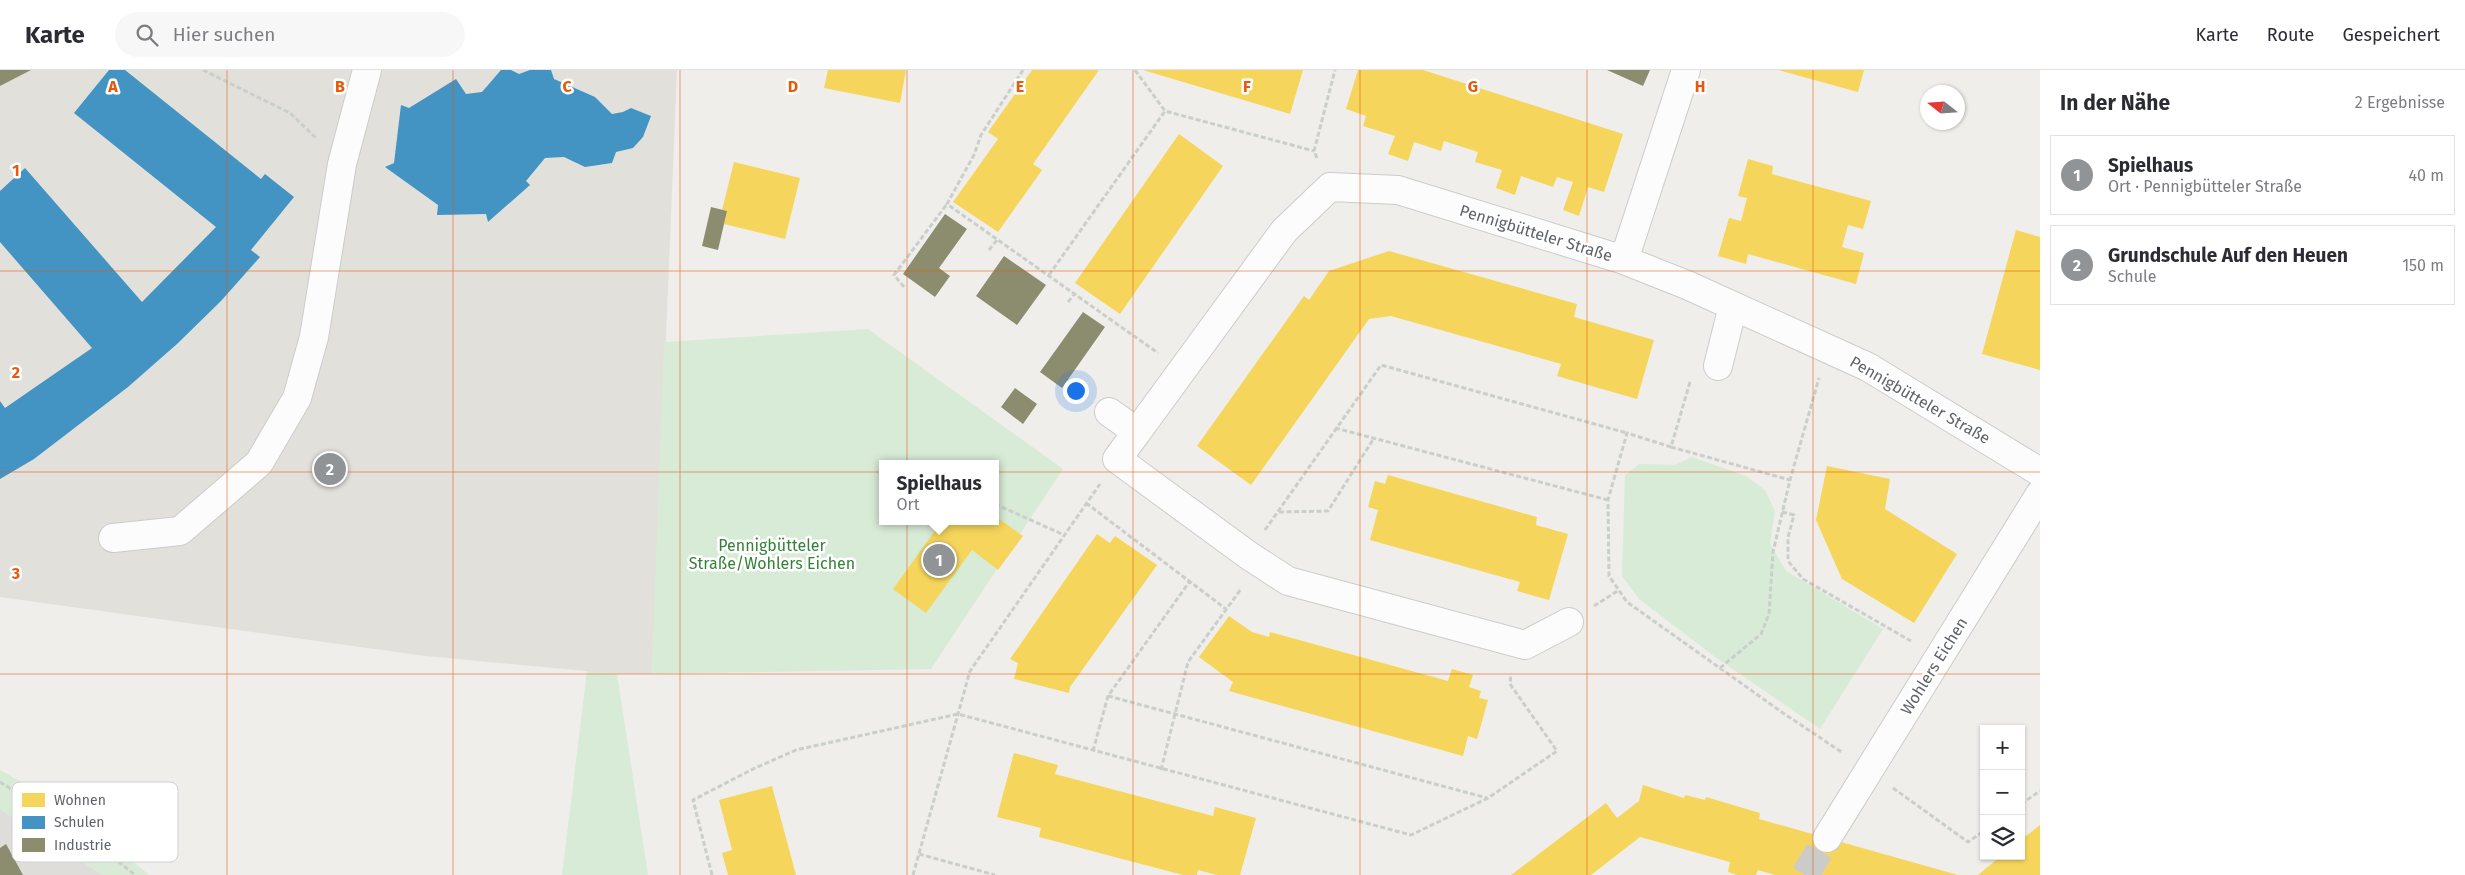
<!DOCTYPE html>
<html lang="de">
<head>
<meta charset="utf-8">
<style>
  :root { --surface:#fff; --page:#f7f7f7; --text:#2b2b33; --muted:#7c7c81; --line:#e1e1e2; --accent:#919496 }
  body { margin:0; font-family:"Fira Sans",sans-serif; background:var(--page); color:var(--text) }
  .controls { position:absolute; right:15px; bottom:15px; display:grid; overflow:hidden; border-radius:0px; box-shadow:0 1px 4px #0004 }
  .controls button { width:45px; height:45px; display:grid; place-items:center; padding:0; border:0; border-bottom:1px solid var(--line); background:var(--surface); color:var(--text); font:25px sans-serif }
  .compass { position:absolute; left:1920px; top:15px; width:45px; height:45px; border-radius:50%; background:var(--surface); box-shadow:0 1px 4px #0004; rotate:287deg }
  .you { position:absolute; left:1075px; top:320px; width:18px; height:18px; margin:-12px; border:4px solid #fff; border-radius:50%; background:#1a73e8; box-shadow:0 0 0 8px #1a73e833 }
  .badge { display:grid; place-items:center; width:32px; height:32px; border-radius:50%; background:var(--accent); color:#fff; font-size:16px; font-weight:700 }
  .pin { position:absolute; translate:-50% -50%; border:2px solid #fff; box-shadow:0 1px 5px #0006 }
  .popup { position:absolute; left:879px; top:390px; width:120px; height:65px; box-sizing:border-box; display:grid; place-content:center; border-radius:0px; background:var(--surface); filter:drop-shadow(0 1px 4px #0005); font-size:16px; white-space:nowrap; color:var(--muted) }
  .popup b { font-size:19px; color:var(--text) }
  .popup::after { content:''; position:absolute; left:50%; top:100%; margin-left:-10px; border:10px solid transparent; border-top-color:var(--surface) }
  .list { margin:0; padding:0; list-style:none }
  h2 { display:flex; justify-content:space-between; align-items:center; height:65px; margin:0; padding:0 20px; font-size:21px }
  h2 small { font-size:16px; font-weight:400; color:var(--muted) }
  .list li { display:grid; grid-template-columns:32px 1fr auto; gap:15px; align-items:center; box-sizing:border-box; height:80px; margin:0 10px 10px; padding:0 10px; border:1px solid var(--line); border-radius:0px }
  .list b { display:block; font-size:19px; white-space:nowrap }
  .list p { margin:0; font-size:16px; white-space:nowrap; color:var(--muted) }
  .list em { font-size:16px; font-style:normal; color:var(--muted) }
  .icon { flex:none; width:28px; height:28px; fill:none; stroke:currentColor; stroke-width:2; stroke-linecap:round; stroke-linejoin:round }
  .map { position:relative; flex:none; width:2040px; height:805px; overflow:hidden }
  header { display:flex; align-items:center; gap:30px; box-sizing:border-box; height:70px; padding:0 25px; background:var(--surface); border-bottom:1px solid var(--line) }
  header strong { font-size:24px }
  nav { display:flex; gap:28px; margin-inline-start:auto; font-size:18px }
  .search { width:350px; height:45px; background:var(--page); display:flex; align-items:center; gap:12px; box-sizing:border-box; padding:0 18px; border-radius:28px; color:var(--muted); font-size:19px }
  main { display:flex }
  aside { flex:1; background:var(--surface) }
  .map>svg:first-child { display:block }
  .industrial { fill:#dfddda }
  .education { fill:#e2e0da }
  .green { fill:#d8ebd6; fill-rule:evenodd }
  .homes { fill:#f6d55c }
  .schools { fill:#4393c3 }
  .industry { fill:#8c8c6e }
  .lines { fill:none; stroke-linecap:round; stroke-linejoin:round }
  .minor-tunnel { stroke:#cbcbca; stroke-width:28; stroke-dasharray:28 14; stroke-linecap:butt }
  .minor-casing { stroke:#cbcccc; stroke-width:30 }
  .path { stroke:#cacfcc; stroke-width:3; stroke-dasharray:5 2.5; stroke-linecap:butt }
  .minor { stroke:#fdfcfc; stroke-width:28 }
  .grid { fill:none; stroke:#e8590c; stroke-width:1; stroke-opacity:0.55 }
  .labels { text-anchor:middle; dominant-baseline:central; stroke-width:5; stroke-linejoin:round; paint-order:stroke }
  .street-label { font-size:16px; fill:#5f6368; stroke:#fff }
  .park-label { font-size:16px; fill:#348238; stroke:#fff }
  .key { fill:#fff; stroke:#cfd0d2; stroke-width:1 }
  .key-label { font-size:14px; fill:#5f6368 }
  .grid-label { font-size:16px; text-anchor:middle; font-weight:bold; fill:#e8590c; stroke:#fff; stroke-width:5; stroke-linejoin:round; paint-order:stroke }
</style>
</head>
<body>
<header>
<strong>Karte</strong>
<div class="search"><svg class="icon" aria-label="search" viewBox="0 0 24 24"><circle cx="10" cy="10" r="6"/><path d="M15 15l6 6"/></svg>Hier suchen</div>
<nav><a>Karte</a><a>Route</a><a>Gespeichert</a></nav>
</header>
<main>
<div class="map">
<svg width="2040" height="805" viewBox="0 0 2040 805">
  <rect width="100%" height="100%" fill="#efeeea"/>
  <path class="industrial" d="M0,739L103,805H0Z"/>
  <path class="education" d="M0,0H677L652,604H617L425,586L0,527Z"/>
  <path class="green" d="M868,259L1063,399L931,599L652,604L664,272ZM883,394H995V451H883Z
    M1692,387L1746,406L1765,420L1775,441L1770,474L1786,501L1883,559L1820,659L1711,584L1639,529L1622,506L1625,405L1639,394L1675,395Z
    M587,601L617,604L648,805H562Z
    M0,700L76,743L149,805H103L0,739Z"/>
  <path class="homes" d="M828,0H906L900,33L824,18Z
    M1032,0H1099L1033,94L1042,100L998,162L953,132L998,69L988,62Z
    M1143,0H1303L1290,44Z
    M1358,0H1423L1623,64L1604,122L1588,117L1579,146L1563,140L1573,112L1557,107L1553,117L1521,106L1515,125L1496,118L1502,100L1475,92L1478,82L1444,71L1441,81L1414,72L1408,91L1388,84L1395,66L1363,56L1366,46L1346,39Z
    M1778,0H1864L1858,22Z
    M1179,64L1223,96L1120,244L1075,213Z
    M1748,89L1773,96L1772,104L1871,131L1863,159L1848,155L1842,177L1864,183L1856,214L1748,184L1746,194L1718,186L1729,148L1741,151L1747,128L1738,126Z
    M734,92L800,108L785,169L724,154L727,141L722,140Z
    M2016,160L2040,167V300L1982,284Z
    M1389,181L1577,234L1574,247L1654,270L1637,329L1557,306L1561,294L1391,246L1369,249L1251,415L1197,376L1304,226L1309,230L1329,201Z
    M1827,396L1890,409L1885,439L1957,484L1914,553L1842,509L1816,450Z
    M1388,405L1537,447L1536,455L1568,464L1549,530L1517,521L1520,512L1370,470L1378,440L1368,437L1375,411L1385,414Z
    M995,446L1023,466L998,500L972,480L926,543L893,519L942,451H995Z
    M1097,464L1110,473L1115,466L1157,495L1070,617L1069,623L1014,609L1018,593L1010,589Z
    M1229,546L1252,562L1269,567L1270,562L1448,611L1452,599L1473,605L1469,617L1481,621L1479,628L1488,630L1477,669L1468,666L1463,686L1229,621L1233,612L1199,587Z
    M1014,683L1058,695L1055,704L1213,746L1215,737L1256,748L1240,805H1217L1198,800L1197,805H1183L1039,767L1041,758L997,747Z
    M1643,715L1684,728L1685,725L1705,730L1706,727L1760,743L1759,749L1958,805H1775L1758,800L1756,805H1737L1728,802L1730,792L1640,767L1591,805H1511L1606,733L1617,748L1639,731Z
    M772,716L796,805H728L722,783L732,780L719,730Z
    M2040,755V805H1978L2001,786H2021V770Z"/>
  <path class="schools" d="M109,0H125L261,109L265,104L294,127L251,180L260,187L221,231L177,274L128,317L34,389L0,409V331L5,338L92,278L0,172V121L25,98L142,232L216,157L74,43Z
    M501,0H511L519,4L530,0H551L554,9L595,27L612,44L623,42L631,38L651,46L643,67L633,78L616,82L612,93L585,97L564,87L545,88L526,111L530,115L488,152L486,144L437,145L438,135L385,97L394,93L401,35L409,38L456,9L466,24L482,22Z"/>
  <path class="industry" d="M0,0H31L0,16Z
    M1607,0H1650L1643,16Z
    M711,137L727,141L718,180L702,176Z
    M945,144L967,159L939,198L950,206L935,227L903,204Z
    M1004,186L1046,215L1017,255L976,226Z
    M1083,242L1105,257L1062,318L1040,302Z
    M1015,318L1037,334L1023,354L1001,337Z
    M6,774L23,805H0V778Z"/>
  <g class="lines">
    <path class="minor-tunnel" d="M1805,805L1827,768"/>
    <g class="minor-casing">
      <path id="minor" d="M1624,190L1686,0
        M1718,296L1733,236
        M1109,342L1137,362L1284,161L1330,117L1398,120L1624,190L1687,215L1868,297L2040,402
        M1137,362L1117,389L1248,485L1288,511L1525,575L1569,552
        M113,468L180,461L259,393L297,328L314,267L342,94L367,0
        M1827,768L2040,424"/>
    </g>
    <path class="path" d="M203,0L290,43L317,69
      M1023,0L981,65L974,85L947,134L1158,283
      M1135,0L1165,41L1314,81
      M1317,88L1314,81L1335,0
      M989,180L997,170
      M1049,205L1165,41
      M904,217L894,205L947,134
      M1068,232L1075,223
      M1690,312L1671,377L1627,363L1608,430L1609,506L1627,532L1783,643L1843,683
      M1335,358L1608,430
      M1671,377L1790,410
      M1086,433L1226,539
      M995,434L1064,465
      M1279,442L1328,441L1374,368
      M1782,442L1794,445L1788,467V491L1803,509L1911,571
      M1265,460L1381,295L1627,363
      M1594,536L1619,520
      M1720,598L1761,564L1769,544L1773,482L1790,410L1819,308
      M1108,626L1487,728
      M1093,681L1108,626L1190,511
      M1161,700L1188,592L1241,519
      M0,712L100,777L135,805
      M1893,718L1968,772L1984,761
      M2021,734L2040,721
      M919,784L995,805
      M712,805L693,730L755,698L796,680L958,644L1411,765L1488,728L1557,681L1510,614L1511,604
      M913,805L970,601L1100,414"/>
    <use href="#minor" class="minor"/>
  </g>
  <path class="grid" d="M227,0V805M453,0V805M680,0V805M907,0V805M1133,0V805M1360,0V805M1587,0V805M1813,0V805M0,201H2040M0,402H2040M0,604H2040"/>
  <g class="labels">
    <g class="street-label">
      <text transform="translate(1536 163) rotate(17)">Pennigbütteler Straße</text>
      <text transform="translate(1920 330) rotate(30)">Pennigbütteler Straße</text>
      <text transform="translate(1934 596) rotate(-58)">Wohlers Eichen</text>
    </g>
    <g class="park-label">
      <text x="772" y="475">Pennigbütteler<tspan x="772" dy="18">Straße/Wohlers Eichen</tspan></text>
    </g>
  </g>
  <rect x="12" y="712" width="166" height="80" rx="8" class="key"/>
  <rect x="22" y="723" width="23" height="14" fill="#f6d55c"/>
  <rect x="22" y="746" width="23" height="13" fill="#4393c3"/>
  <rect x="22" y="768" width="23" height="14" fill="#8c8c6e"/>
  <g class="key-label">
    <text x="54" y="735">Wohnen</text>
    <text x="54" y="757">Schulen</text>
    <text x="54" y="780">Industrie</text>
  </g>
  <g class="grid-label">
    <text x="113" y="22">A</text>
    <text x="340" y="22">B</text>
    <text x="567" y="22">C</text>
    <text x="793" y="22">D</text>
    <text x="1020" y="22">E</text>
    <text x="1247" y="22">F</text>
    <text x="1473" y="22">G</text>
    <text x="1700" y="22">H</text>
    <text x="16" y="106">1</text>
    <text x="16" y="308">2</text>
    <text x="16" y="509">3</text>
  </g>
</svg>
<div class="controls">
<button>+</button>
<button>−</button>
<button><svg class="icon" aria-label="layers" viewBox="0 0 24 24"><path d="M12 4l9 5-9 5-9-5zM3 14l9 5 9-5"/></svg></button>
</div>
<svg class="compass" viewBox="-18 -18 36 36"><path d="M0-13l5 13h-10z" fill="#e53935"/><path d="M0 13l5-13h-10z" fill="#7c7c81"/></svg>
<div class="you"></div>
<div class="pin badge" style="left:939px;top:490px">1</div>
<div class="popup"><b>Spielhaus</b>Ort</div>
<div class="pin badge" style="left:330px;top:399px">2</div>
</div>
<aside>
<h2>In der Nähe<small>2 Ergebnisse</small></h2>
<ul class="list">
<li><span class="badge">1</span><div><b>Spielhaus</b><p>Ort · Pennigbütteler Straße</p></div><em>40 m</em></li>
<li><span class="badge">2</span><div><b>Grundschule Auf den Heuen</b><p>Schule</p></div><em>150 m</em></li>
</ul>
</aside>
</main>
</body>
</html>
